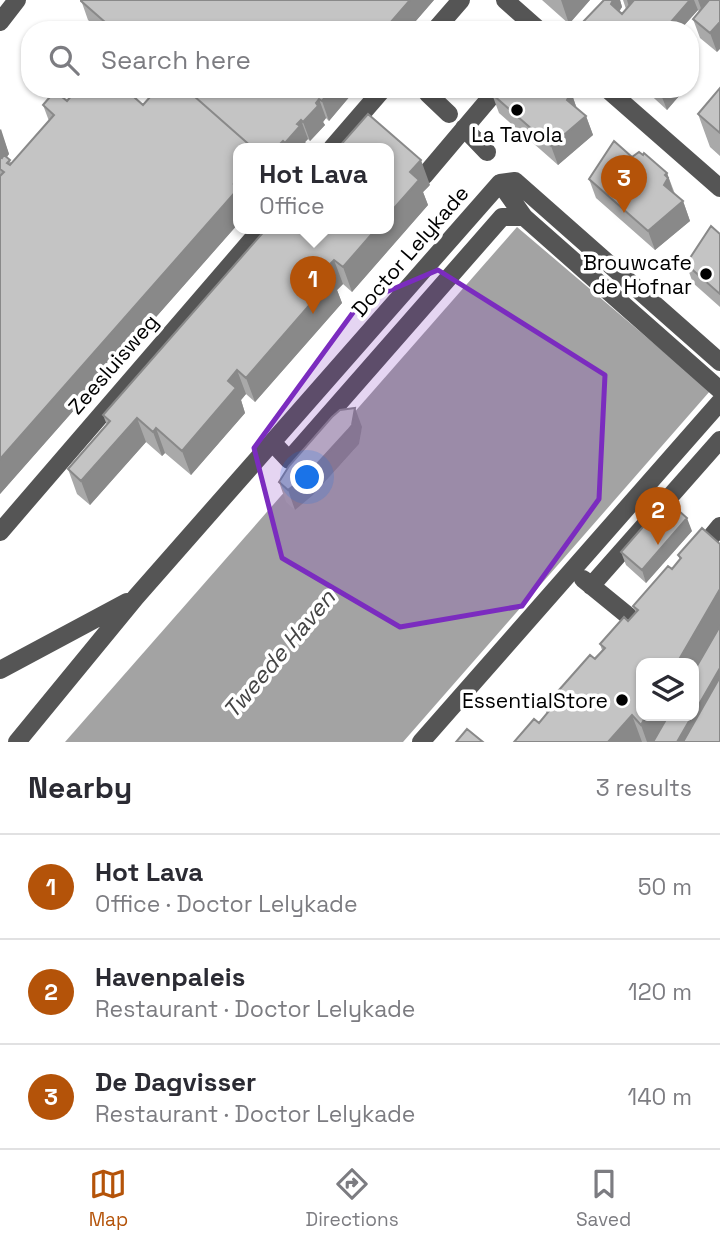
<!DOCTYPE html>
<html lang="en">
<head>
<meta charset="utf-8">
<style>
  :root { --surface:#fff; --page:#f2f2f3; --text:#2b2b33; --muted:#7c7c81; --line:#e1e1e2; --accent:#b45309 }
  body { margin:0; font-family:"Space Grotesk",sans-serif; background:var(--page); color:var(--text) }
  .controls { position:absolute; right:21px; bottom:21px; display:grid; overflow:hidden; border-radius:14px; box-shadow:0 2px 5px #0004 }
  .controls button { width:63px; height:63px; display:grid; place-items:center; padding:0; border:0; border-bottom:2px solid var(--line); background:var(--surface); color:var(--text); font:35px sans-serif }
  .you { position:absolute; left:308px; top:478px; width:24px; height:24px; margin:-18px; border:5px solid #fff; border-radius:50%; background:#1a73e8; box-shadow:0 0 0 10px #1a73e833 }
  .badge { display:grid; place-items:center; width:46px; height:46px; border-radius:50%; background:var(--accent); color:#fff; font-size:23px; font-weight:700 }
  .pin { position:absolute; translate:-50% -58px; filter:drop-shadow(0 2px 4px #0008) }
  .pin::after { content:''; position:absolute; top:37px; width:24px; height:21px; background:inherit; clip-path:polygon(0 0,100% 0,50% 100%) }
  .popup { position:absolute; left:233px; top:143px; width:161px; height:91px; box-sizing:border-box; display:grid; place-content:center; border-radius:14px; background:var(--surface); filter:drop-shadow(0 2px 5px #0005); font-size:23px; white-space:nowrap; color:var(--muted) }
  .popup b { font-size:26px; color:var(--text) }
  .popup::after { content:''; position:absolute; left:50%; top:100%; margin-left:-14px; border:14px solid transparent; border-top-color:var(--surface) }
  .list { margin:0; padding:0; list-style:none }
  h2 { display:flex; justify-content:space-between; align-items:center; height:91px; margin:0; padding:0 28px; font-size:30px }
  h2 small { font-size:23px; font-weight:400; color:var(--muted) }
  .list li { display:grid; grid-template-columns:46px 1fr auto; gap:21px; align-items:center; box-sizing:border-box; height:105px; padding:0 28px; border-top:2px solid var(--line) }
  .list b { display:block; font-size:26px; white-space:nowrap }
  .list p { margin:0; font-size:23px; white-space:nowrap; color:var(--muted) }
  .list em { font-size:23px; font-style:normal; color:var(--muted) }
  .icon { flex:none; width:38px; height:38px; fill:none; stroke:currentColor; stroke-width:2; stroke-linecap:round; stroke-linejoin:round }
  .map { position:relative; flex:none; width:720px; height:742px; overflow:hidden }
  .search { position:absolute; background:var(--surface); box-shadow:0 2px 5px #0004; left:21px; right:21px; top:21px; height:77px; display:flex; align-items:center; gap:18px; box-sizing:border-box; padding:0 24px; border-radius:28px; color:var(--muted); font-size:26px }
  .sheet { height:406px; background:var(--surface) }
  nav { display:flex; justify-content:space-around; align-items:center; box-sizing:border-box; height:98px; border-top:2px solid var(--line); background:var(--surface); font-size:19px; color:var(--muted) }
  nav a { display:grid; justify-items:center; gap:4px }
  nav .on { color:var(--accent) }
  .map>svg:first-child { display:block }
  .water { fill:#a3a3a3 }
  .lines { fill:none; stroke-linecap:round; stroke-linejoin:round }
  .minor { stroke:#555; stroke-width:18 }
  .wall { fill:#a9a9a9 }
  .shaded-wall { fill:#898989 }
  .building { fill:#c4c4c4; stroke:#898989; stroke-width:2 }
  .marked { fill:#7b2cbf; fill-opacity:0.2; stroke:#7b2cbf; stroke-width:5; stroke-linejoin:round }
  .poi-dot { fill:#000; stroke:#fff; stroke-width:2.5 }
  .labels { text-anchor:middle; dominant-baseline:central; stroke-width:7; stroke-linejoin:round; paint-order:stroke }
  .poi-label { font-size:21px; fill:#000; stroke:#fff; text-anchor:end }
  .street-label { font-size:21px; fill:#000; stroke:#fff }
  .water-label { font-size:23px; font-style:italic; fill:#444; stroke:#fff }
</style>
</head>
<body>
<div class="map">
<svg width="720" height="742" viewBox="0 0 720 742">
  <rect width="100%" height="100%" fill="#fff"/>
  <path class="water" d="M517,227L710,391L403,742H65Z"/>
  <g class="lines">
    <path class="minor" d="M505,0L539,30
      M0,22L17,0
      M435,30L461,0
      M607,89L720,188
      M428,94L449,114
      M464,128L487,152
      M332,148L383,89
      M424,176L495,92
      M500,183L524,217L720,390
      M273,443L289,460L502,217H524
      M0,532L262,228
      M697,554L720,526
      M583,579L637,623
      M591,586L720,440
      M0,670L127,602
      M17,742L136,597L500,183L515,181L720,362
      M421,742L720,402"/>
  </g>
  <path class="wall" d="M81,0H434L408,30H99L88,20Z
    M542,0H590L569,24Z
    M604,0H620L622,7L619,12L622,14L626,9L623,0H720L717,52L700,38L693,19L699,11L698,10L680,30H583L581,24Z
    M720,88V156L710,147L698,114Z
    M157,89H356L329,121L326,118L323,122L325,125L310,141L308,139L305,142L307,145L304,148H238V224L0,494V129L9,154L7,157L12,164L49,121L43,105L67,101L143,105Z
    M495,89H570L577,109L586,116L593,135L558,165L499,113L492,94Z
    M644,89H685L667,110Z
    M632,157L667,173L675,194L683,201L690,221L655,250L596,198L589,179Z
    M430,185L423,192L428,205L352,292L343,284L337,290L342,303L255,402L246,394L241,400L245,413L191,475L165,453L162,456L146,442L90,505L77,494L68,469L107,425L103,415Z
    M720,234V307L693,283L686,264Z
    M362,427L359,444L355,449L313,495L295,510L286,502L279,482Z
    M652,523L692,531L646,583L626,565L621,552Z
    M702,528L720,742H514L539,723L547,714L544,707L602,650L600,644L628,621L636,613L633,606L680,560L678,555Z"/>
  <path class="shaded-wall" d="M410,0H434L408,30H384Z
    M561,0H590L569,24Z
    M613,0H620L622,7L615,17L611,4Z
    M627,0H651L633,20Z
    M690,0H694L698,10L680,30H664Z
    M698,0H714L703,14Z
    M720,22V49L717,52L710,33Z
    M332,89H356L329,121L322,101Z
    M569,89H570L578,112L567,100Z
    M669,89H685L667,110L662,97Z
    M319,99L326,118L323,122L325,125L310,141L303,122Z
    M586,116L593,135L558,165L551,146Z
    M301,120L308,139L305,142L307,145L304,148H287L285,143Z
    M1,129L9,154L0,165V130Z
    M283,141L285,148H280L279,145Z
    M421,160L430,185L423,192L428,205L352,292L343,267L377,228H388V215L410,172Z
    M667,173L675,197L664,185L665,175Z
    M238,181V224L0,494V459Z
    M683,201L690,221L655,250L648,231Z
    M334,260L343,284L337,290L342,303L255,402L246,378L324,270Z
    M237,370L246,394L241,400L245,413L191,475L182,451L228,381Z
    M355,408L362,427L359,444L313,495L295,510L288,490Z
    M137,418L146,442L90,505L81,481Z
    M156,428L165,453L162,456L153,432Z
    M687,518L692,531L646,583L642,570Z
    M720,589V657L694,702V663H677Z
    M720,668V699L695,742H677L692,716H694V713Z
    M632,715L642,742H608Z
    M646,716H686L671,742H647L641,725Z"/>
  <path class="building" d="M81,0H410L384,30H114L81,1Z
    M604,0H613L611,4L622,14L634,0H690L664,30H587L581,24Z
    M709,0H720V22L710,33L693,19Z
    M720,88V133L698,114Z
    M77,89H125L143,105L157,89H186L253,148H238V181L234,184L238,187V189L0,459V176L4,172L0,169V156L2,158L4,155L10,160L7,163L10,165L54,115L43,105L55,91L67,101Z
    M186,89H332L322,101L319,99L316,103L318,106L303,122L301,120L297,124L300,126L285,143L283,141L279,145L281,147V148H253Z
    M495,89H569L571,93L567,100L586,116L551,146L492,94Z
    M654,89H669L662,97Z
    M368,114L421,160L410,172L419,180L388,215V148H338Z
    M614,141L632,157L639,152L643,155L644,153L667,173L665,175L668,178L664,185L683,201L648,231L589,179Z
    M711,226L720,234V294L686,264Z
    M267,228H377L343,267L334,260L324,270L333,278L246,378L237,370L228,381L236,388L182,451L156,428L153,432L137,418L81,481L68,469L110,421L103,415Z
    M355,408L352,425L348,430L306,476L288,490L279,482L289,466L332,417L340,410Z
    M670,503L687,518L642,570L621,552L649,520L652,523Z
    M702,528L720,544V589L677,663H641V716H646L641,725L632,715L608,742H514L534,719L539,723L549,711L544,707L590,655L595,659L605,648L600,644L624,617L628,621L638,610L633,606L668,566L672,569L681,558L678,555Z
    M720,626V668L694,713V671Z
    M720,677V742H683Z
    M668,716H692L677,742H653Z
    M467,729L483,742H456Z"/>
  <path class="marked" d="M438,270L605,375L599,499L522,606L400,627L282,558L254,448L360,303Z"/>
  <g class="poi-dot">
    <circle cx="517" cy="110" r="7"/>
    <circle cx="706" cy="274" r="7"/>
    <circle cx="622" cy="700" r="7"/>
  </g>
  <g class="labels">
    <g class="poi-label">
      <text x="517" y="134" text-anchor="middle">La Tavola</text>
      <text x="692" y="262">Brouwcafe<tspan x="692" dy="24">de Hofnar</tspan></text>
      <text x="608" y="700">EssentialStore</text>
    </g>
    <g class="street-label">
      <text transform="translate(410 251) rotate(-49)">Doctor Lelykade</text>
      <text transform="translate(113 364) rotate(-49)">Zeesluisweg</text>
    </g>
    <g class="water-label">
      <text transform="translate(279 654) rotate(-50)">Tweede Haven</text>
    </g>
  </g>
</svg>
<div class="controls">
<button><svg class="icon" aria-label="layers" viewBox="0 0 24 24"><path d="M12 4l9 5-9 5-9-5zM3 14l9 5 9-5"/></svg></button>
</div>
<div class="you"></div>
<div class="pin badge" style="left:313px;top:314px">1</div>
<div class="popup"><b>Hot Lava</b>Office</div>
<div class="pin badge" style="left:658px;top:545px">2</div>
<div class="pin badge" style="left:624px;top:213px">3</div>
<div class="search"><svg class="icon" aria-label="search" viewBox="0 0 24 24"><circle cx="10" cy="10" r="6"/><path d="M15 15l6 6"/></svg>Search here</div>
</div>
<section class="sheet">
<h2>Nearby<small>3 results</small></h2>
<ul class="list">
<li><span class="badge">1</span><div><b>Hot Lava</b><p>Office · Doctor Lelykade</p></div><em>50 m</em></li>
<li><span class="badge">2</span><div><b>Havenpaleis</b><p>Restaurant · Doctor Lelykade</p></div><em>120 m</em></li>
<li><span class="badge">3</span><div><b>De Dagvisser</b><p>Restaurant · Doctor Lelykade</p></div><em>140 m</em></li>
</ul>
</section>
<nav>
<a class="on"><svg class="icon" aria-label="map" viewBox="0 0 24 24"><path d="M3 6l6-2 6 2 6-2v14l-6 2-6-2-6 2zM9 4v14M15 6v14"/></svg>Map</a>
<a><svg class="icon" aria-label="directions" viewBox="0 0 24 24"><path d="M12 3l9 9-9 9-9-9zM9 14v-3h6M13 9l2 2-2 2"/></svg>Directions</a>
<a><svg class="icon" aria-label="saved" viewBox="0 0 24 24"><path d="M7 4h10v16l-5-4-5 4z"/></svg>Saved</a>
</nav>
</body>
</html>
